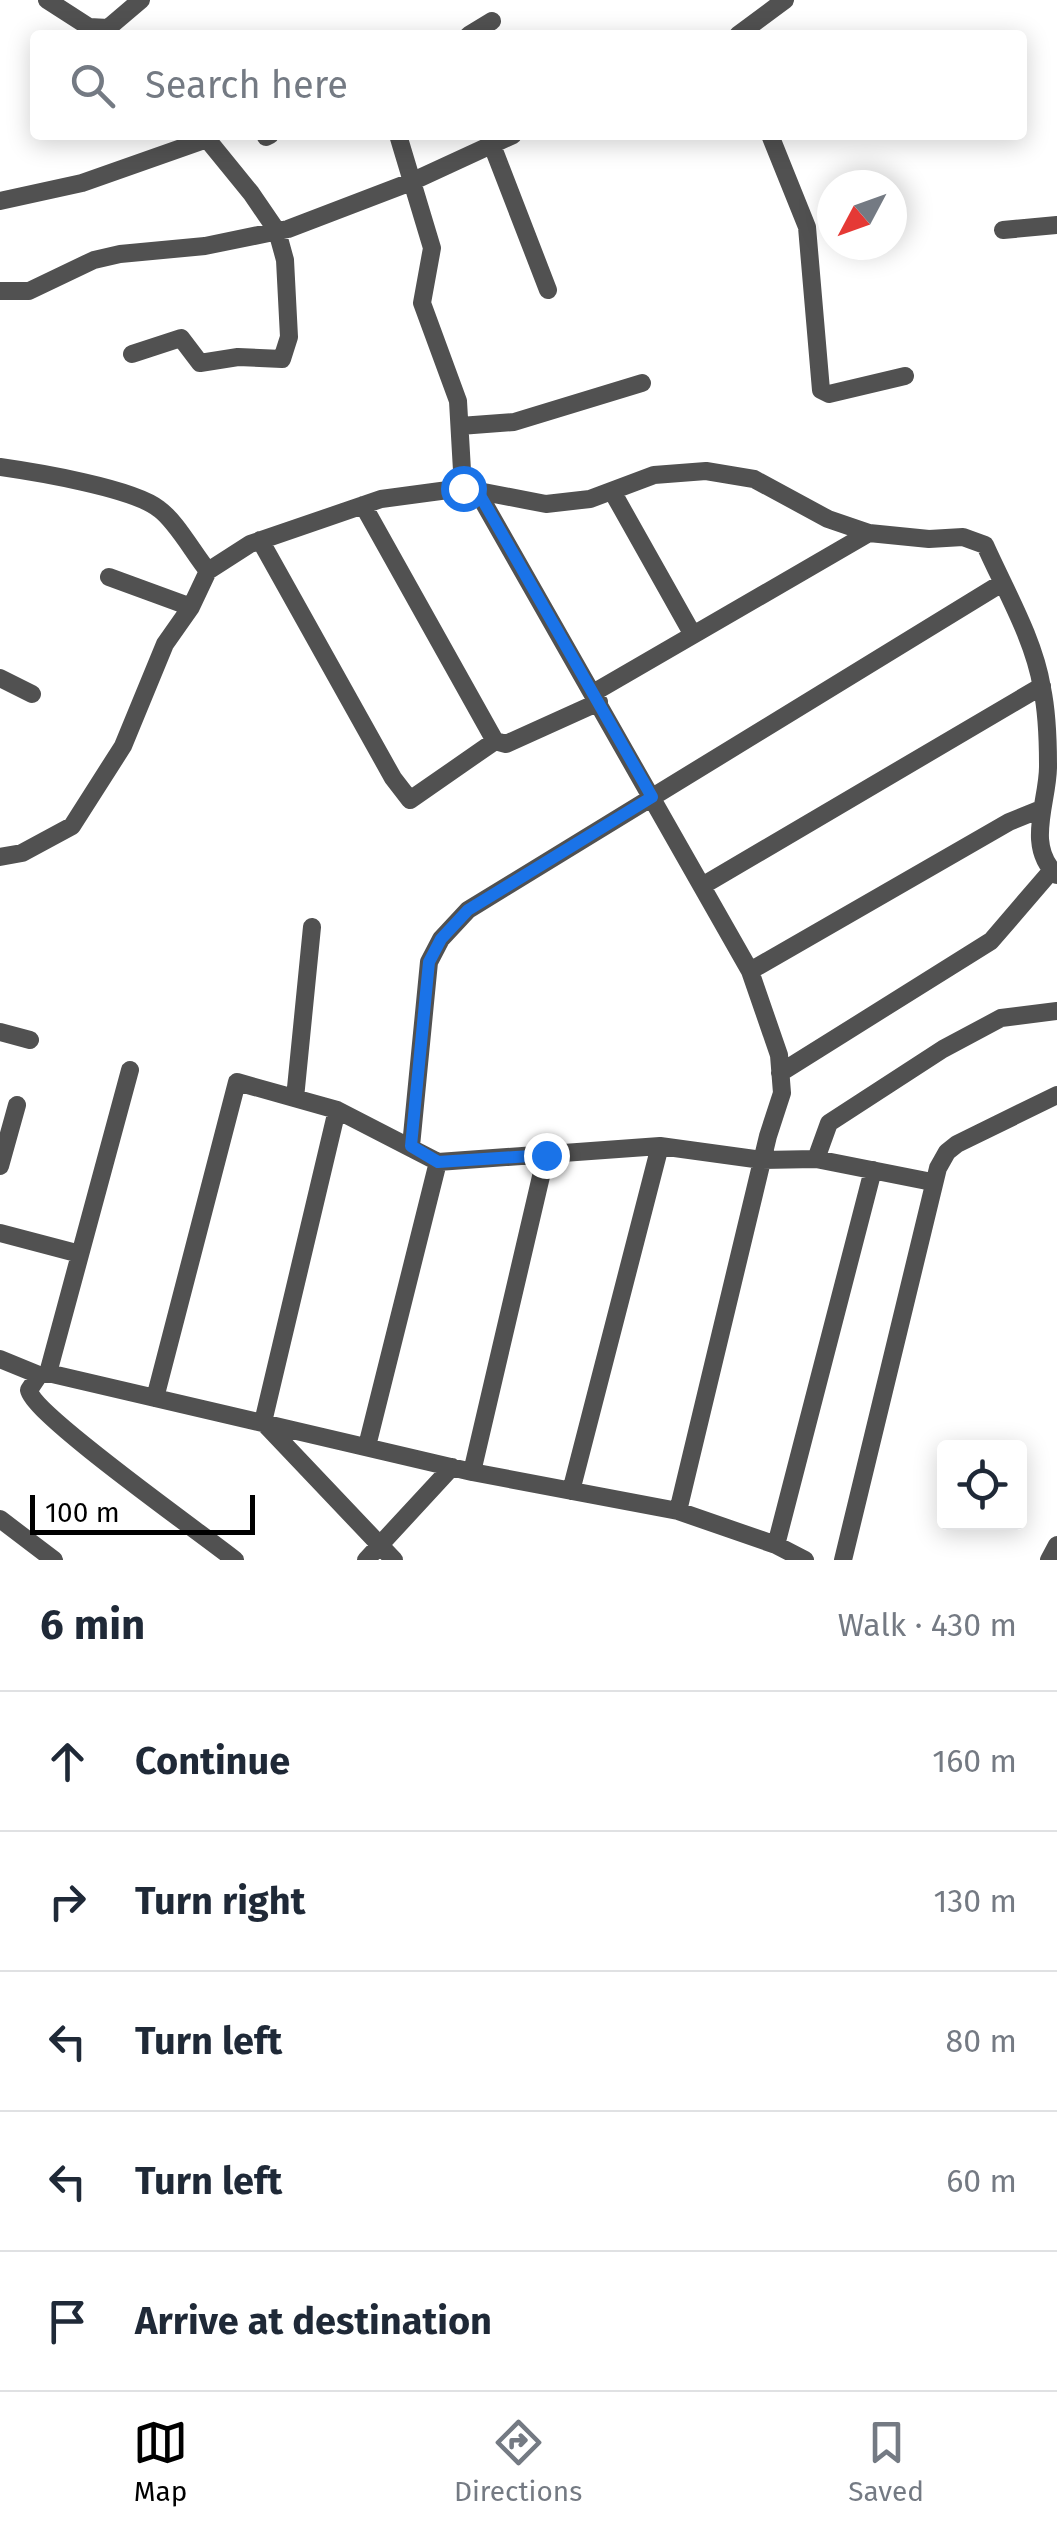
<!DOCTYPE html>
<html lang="en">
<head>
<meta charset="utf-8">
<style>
  :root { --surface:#fff; --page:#f2f2f3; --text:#1f2937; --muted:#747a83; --line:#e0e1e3; --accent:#000 }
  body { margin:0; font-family:"Fira Sans",sans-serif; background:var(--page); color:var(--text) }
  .controls { position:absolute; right:30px; bottom:30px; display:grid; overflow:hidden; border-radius:10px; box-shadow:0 5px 25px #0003 }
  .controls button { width:90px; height:90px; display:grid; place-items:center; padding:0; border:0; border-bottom:2px solid var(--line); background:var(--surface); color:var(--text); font:50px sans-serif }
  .compass { position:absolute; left:817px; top:170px; width:90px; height:90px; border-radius:50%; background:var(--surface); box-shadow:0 5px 25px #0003; rotate:229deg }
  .scale { position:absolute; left:30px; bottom:25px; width:225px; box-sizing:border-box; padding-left:10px; border:5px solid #000; border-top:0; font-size:28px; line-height:35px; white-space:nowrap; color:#000; -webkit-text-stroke:8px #fff; paint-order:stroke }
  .stop { position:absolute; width:30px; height:30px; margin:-22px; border:8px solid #1a73e8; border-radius:50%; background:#fff }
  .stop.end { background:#1a73e8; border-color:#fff; box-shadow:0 2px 10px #0008 }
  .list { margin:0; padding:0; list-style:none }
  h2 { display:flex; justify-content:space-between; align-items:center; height:130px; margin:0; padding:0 40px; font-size:42px }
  h2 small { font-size:32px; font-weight:400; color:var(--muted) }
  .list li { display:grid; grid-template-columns:65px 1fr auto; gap:30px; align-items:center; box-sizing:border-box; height:140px; padding:0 40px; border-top:2px solid var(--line) }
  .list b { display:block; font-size:38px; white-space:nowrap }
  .list em { font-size:32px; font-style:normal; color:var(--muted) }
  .icon { flex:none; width:55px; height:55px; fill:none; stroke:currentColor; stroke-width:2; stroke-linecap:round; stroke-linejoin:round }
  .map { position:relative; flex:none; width:1057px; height:1560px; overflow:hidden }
  .search { position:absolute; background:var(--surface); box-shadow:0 5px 25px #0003; left:30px; right:30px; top:30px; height:110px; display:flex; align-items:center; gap:25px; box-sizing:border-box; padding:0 35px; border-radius:10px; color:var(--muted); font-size:38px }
  .sheet { height:830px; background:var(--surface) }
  nav { display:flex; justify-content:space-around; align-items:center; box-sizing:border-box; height:140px; border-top:2px solid var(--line); background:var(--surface); font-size:28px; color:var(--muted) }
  nav a { display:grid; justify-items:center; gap:5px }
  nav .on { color:var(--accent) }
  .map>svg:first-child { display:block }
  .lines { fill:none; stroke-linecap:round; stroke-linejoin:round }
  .minor { stroke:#515151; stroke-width:18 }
  .route { stroke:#1a73e8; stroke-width:12 }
</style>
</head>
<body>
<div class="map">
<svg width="1057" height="1560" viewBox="0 0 1057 1560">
  <rect width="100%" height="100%" fill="#fff"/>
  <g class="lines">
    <path class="minor" d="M47,0L89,27L108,28L141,0
      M469,35L492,21
      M738,35L785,0
      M398,135L432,248L422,303L458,401L463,488
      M770,135L807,227L821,390L829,394L905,376
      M266,137L270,135
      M492,145L548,290
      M0,201L82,183L207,139L211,135
      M1003,230L1057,225
      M0,291H29L94,260L120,254L205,246L288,229L411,182L513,135
      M132,354L181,338L200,363L238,357L282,359L289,337L285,260L277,231L251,193L207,139
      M460,426L514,422L642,383
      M0,467C35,472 133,488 159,509C176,521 194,554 208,571L191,607L165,644L123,746L72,826L22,853L0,857
      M477,491L750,971L779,1055L782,1093L768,1136L678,1511
      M612,491L693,635
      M363,505L495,741L506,744L599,702
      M260,540L393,778L410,800L495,741
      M208,571L250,544L381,499L463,488L546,504L590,499L654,475L706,471L754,479L828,519L869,533L929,539L963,537L985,545C1005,590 1034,639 1042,688C1047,712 1048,740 1048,765C1049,800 1024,846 1057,875
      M109,577L191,607
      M0,678L32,694
      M593,693L869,533
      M702,886L1042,686
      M750,971L1009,822L1041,809
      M0,1032L30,1040
      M780,1073L991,941L1052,870
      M295,1098L312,927
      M337,1110L263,1422L394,1560
      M411,1146L429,962L441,939L468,910L1002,583
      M816,1159L829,1123L943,1049L1001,1018L1057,1011
      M0,1166L17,1105
      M0,1233L80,1254
      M0,1359L39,1375
      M48,1373L130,1070
      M155,1398L237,1082L337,1110L438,1162L660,1146L762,1160L816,1159L932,1182
      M367,1446L438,1162
      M472,1472L546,1155
      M571,1491L660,1146
      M0,1519L54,1560
      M776,1545L873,1170
      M235,1560C204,1535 33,1415 29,1390L39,1375L48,1373L472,1472L678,1511L776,1545L805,1560
      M366,1560L452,1467
      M843,1560L938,1168L947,1152L957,1144L1057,1095
      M1049,1560L1057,1545"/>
  </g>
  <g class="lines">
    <path class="route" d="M463,488L477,490L652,797L468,910L441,939L429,962L411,1146L438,1162L546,1155"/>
  </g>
</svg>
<div class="controls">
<button><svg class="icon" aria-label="locate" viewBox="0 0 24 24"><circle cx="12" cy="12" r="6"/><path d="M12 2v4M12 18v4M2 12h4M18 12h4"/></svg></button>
</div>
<svg class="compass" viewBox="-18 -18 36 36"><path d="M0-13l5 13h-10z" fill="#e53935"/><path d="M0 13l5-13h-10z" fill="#747a83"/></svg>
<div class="scale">100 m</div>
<div class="stop" style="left:463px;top:488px"></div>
<div class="stop end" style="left:546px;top:1155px"></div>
<div class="search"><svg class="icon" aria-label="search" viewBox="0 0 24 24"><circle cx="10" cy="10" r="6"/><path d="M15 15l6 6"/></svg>Search here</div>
</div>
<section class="sheet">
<h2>6 min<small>Walk · 430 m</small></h2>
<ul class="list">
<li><svg class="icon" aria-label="ahead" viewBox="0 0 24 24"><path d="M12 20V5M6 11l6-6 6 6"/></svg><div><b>Continue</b></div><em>160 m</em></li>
<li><svg class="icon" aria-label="right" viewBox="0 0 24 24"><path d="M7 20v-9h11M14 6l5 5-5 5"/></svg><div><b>Turn right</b></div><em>130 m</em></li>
<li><svg class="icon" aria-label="left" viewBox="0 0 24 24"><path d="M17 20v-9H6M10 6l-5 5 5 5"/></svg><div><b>Turn left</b></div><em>80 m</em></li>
<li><svg class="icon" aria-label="left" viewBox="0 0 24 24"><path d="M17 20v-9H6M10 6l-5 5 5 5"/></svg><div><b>Turn left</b></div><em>60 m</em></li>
<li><svg class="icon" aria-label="arrive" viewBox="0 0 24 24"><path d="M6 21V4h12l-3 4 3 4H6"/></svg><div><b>Arrive at destination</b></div></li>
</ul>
</section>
<nav>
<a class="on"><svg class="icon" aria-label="map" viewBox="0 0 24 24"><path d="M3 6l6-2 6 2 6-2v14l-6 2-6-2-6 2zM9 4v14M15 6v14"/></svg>Map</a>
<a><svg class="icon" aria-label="directions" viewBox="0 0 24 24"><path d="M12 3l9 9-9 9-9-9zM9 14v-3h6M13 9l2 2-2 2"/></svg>Directions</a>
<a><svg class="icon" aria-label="saved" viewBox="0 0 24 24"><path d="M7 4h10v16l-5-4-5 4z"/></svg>Saved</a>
</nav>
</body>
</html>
